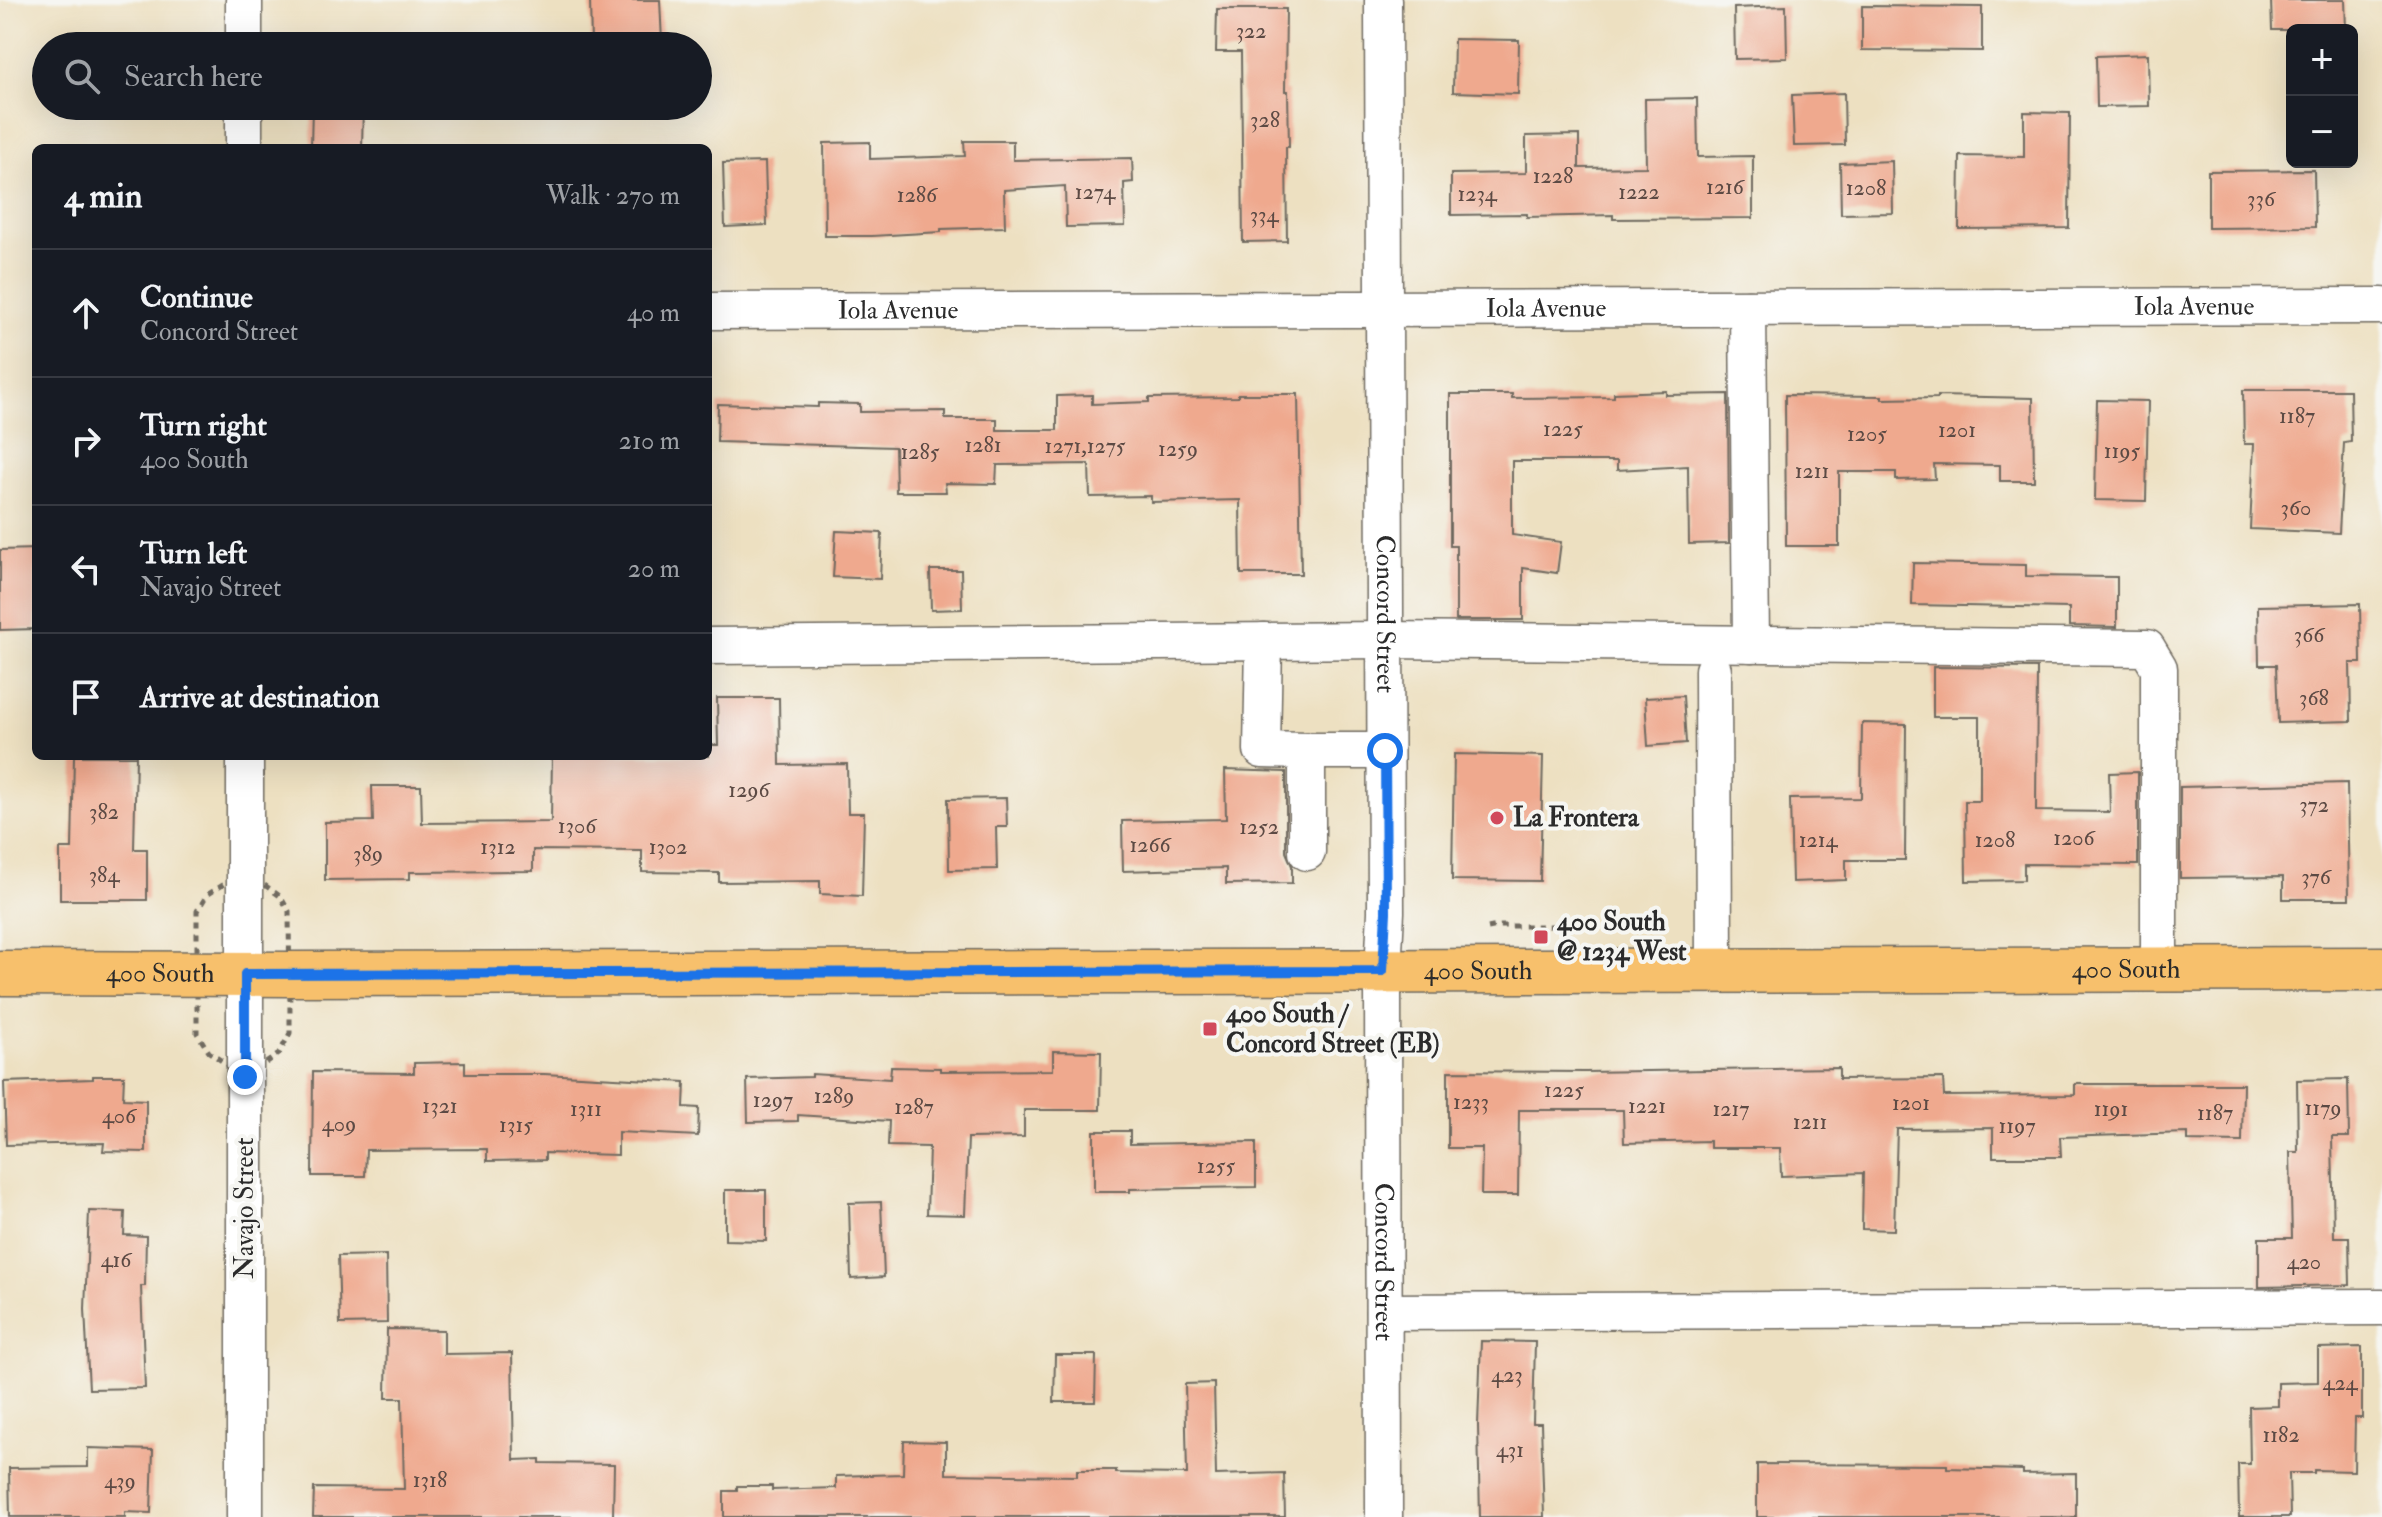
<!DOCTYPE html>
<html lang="en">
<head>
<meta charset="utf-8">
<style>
  :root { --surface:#171b24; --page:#242831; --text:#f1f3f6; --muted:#9ea1a6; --line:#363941 }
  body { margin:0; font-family:"IM FELL Double Pica",serif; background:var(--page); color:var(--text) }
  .controls { position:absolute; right:24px; top:24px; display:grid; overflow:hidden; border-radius:12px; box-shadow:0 8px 32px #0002 }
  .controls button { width:72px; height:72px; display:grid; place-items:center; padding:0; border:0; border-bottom:2px solid var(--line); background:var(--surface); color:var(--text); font:40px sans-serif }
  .stop { position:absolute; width:24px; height:24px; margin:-18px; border:6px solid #1a73e8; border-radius:50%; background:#fff }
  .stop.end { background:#1a73e8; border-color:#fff; box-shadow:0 2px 8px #0008 }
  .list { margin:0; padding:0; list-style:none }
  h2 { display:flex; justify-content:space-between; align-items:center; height:104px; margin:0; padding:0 32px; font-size:34px }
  h2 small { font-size:26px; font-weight:400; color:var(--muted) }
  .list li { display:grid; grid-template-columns:52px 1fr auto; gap:24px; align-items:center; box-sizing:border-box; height:128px; padding:0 32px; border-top:2px solid var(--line) }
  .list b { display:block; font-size:30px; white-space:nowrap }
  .list p { margin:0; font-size:26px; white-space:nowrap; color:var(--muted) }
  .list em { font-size:26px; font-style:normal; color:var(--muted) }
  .icon { flex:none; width:44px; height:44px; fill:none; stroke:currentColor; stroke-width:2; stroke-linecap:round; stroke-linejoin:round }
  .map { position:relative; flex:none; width:2382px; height:1517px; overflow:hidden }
  .search { position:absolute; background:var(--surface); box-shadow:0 8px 32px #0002; left:32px; top:32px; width:680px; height:88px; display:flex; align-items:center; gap:20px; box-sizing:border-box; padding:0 28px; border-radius:44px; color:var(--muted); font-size:30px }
  .panel { position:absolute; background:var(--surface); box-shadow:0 8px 32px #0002; left:32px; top:144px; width:680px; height:616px; border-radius:12px }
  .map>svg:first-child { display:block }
  .building { fill:#efa98e }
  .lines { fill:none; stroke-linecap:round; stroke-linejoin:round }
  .minor-casing { stroke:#6f6a60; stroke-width:39 }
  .major-casing { stroke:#6f6a60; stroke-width:47 }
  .path { stroke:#6f6a60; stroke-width:5; stroke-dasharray:6 6; stroke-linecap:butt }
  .minor { stroke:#fff; stroke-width:36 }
  .major { stroke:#f7c06c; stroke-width:44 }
  .route { stroke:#1a73e8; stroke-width:10 }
  .poi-dot { fill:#d1495b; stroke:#f6f6f2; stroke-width:3 }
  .labels { text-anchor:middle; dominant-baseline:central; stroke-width:8; stroke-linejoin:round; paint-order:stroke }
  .number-label { font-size:22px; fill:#5c4a44 }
  .street-label { font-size:26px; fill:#2b2b2b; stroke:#f6f6f2 }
  .poi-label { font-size:26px; font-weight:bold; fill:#2b2b2b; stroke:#f6f6f2; text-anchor:start }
</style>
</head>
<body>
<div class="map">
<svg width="2382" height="1517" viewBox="0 0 2382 1517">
  <rect width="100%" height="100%" fill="#f6f6f2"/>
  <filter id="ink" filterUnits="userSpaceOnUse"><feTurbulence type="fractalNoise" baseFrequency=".0125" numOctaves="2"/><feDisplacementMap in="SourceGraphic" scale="16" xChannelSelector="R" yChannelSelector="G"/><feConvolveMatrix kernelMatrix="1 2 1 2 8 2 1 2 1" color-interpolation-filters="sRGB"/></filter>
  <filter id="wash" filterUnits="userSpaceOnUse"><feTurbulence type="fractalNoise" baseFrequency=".006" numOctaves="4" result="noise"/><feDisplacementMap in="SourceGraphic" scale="32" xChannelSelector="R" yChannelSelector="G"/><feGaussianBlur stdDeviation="1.8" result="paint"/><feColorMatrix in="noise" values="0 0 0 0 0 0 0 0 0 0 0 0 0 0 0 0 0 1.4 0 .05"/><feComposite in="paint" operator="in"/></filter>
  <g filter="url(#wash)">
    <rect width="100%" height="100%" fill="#ede0c1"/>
    <g id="blocks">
      <path class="building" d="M590,0H660L662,42L591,44Z
        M2271,0H2345L2346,30H2272Z
        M1786,6L1787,58L1735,59L1734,8Z
        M1862,6L1982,7V51L1862,50Z
        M1217,9H1286L1285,91H1288L1289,147H1286L1287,241L1243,242L1241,52H1216Z
        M1454,39L1519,40L1518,94L1453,92Z
        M2148,54L2149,106L2097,107L2096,56Z
        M1844,93L1845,145L1794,146L1792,95Z
        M1697,98L1698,157L1753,156V218L1613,219V215L1527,217V214L1451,215V174L1526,173V136L1579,135V168L1646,167L1645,99Z
        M312,106H363L362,148H311Z
        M2024,112L2070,113L2069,228L1959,229L1960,156L2024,157Z
        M964,141H1013V160L1132,158L1133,182L1124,183L1125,226L1066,227L1065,186L1004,190L1005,227L941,229V232L872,236H825L824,143L870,142V159L965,156Z
        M1892,161L1893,213L1841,214L1840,163Z
        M765,162L767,225L725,227L723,163Z
        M2314,170L2315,227L2208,228V171Z
        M2243,390H2350L2351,442L2344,443L2339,533L2250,529L2254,444H2244Z
        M1666,391V395L1728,394L1729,543L1689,544L1688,466L1617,470V461H1512V535L1561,542L1557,573L1523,568V620H1456V546H1450V394H1512V398L1614,397V393Z
        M1238,394H1298L1301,574H1241L1240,500L1151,502V496L1090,497L1089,464L997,465L996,484L945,483L946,492H896L895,447L717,442L718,404L818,407V403L860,404V412L945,411V419H997V430H1057V396L1092,395V404L1149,402V398L1238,397Z
        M1785,395L1882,396V399L1938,398V396L2033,398L2034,481H2000V465L1934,464L1935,479L1896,480V472H1839V546H1786Z
        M2097,400L2148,401L2146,501L2095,500Z
        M836,531L882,533L880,579L833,577Z
        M36,549V629L0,630V550Z
        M1913,563L2026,565V576L2117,577V627L2069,626V608L1912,605Z
        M930,570H961L962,609L931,610Z
        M2360,604L2361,663H2350L2351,721L2278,723L2276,665H2259L2258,606Z
        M1933,667L2037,668L2036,811L2110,812L2109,773L2138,772V865L2024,864V880L1966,881L1965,801H1980V717H1933Z
        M1683,696L1686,743L1648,746L1645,698Z
        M717,698H779L780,765L847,764L848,813H864L862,896L820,894V881L719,882V873L642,872V851L533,850V871L410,872V879L325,880V822L373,821L372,786H421L422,823L551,822L552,756H708V745H718Z
        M1862,723L1906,724L1905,860H1846V880L1792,882L1790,799L1861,798Z
        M1454,754L1543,756L1540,881L1452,880Z
        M74,756H136L134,849H147V900H60V849H72Z
        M1225,770L1286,772V852L1292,866V883L1226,884V868L1123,871L1122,821L1226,819Z
        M2347,783L2349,899H2283V877L2180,878V787Z
        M1006,798L1007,827H996L997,869L949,870L948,799Z
        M1053,1051L1101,1052L1100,1110H1024V1137L968,1138L965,1215L927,1214L929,1147L888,1146L889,1121L798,1115V1121L748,1122L747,1079L812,1077V1074L890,1079L891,1067L940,1068V1071L1053,1070Z
        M465,1062V1074H544L685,1082L684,1107L699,1108L698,1136L618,1132V1155L545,1153V1160L487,1161V1149L366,1150L365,1176H312L313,1072L414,1073V1063Z
        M1839,1068V1079L1943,1078L1944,1096L2075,1095V1084H2243L2242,1142L2187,1141V1133L2060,1137L2061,1157H1993V1128L1897,1129L1894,1230L1862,1229L1863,1173L1781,1176L1780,1148H1710V1141L1624,1143L1623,1110H1519L1518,1195H1481L1482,1148H1448V1071L1585,1072Z
        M93,1076H124L123,1099L146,1100V1152L103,1151L104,1143L6,1145L4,1082L93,1079Z
        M2348,1079L2349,1137H2332L2334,1237H2349L2350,1285L2259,1287V1238H2292L2290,1152H2298L2297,1080Z
        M1094,1131H1130V1144L1256,1142V1187L1130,1189V1192H1094Z
        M725,1190H766V1241L725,1240Z
        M881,1202L884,1277L851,1279L849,1203Z
        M89,1211L125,1212L124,1235L146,1236L145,1286H141L145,1388L89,1389L85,1309Z
        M386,1255L387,1323L340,1324L338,1256Z
        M387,1329L444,1330V1354L512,1353L514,1460L540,1459V1463L614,1464L613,1517H313L314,1488L404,1489L402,1398H386Z
        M1481,1341L1535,1342L1533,1423H1541L1544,1517H1480L1478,1425Z
        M2362,1347V1418H2355L2354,1471L2314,1470V1473H2289L2290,1517H2239L2238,1464H2250L2249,1407L2278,1406V1383L2318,1382V1348Z
        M1055,1355H1096L1095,1402H1054Z
        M1214,1383L1216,1475L1284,1473L1285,1517H724V1491H737V1486H772V1490L836,1488V1476L903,1474L904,1441L946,1442V1474L1077,1476V1470H1116V1473L1187,1474L1185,1384Z
        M88,1448L153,1450L151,1513L125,1512V1517H10L9,1468L88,1467Z
        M1757,1464L1947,1465V1468L2023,1470V1474L2076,1473V1517H1757Z"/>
    </g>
  </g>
  <g filter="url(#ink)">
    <use href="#blocks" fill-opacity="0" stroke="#6f6a60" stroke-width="2"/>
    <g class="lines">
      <g class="minor-casing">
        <g id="minor">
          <path d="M244,0V46"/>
          <path id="s1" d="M1383,0L1386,912L1383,971L1384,1517"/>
          <path d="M244,106V148"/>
          <path d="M1748,308L1751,644"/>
          <path id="s2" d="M708,311L2382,306"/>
          <path d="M1264,641L1262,750L1307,751"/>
          <path d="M708,646L1385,640L2147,648L2159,668V969"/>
          <path d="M1713,670L1714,970"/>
          <path d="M1307,852V751H1385"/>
          <path d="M1384,1312L2382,1307"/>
          <path d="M245,1517V756"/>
        </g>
      </g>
      <g class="major-casing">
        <g id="major">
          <path id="s3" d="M0,973L289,974L2382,969"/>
        </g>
      </g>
      <path class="path" d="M245,871L280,896L289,911L290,1015V1033L279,1054L245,1077L209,1052L197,1033V911L207,895Z
        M1488,928L1497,926H1566L1574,928"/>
      <use href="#minor" class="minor"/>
      <use href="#major" class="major"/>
    </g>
  </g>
  <g class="lines" filter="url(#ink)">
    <path class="route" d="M245,1077V974L1383,971L1386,912L1385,751"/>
  </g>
  <g class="poi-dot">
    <circle cx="1497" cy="818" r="8"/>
    <rect x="1533" y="929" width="16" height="16" rx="4"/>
    <rect x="1202" y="1021" width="16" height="16" rx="4"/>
  </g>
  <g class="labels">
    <g class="number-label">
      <text x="1251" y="31">322</text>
      <text x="1265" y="120">328</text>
      <text x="1553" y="176">1228</text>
      <text x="1725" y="187">1216</text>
      <text x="1866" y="188">1208</text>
      <text x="1095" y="192">1274</text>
      <text x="1639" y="192">1222</text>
      <text x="1477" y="194">1234</text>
      <text x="917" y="195">1286</text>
      <text x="2261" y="199">336</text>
      <text x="1264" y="215">334</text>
      <text x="2297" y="416">1187</text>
      <text x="1563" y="429">1225</text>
      <text x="1957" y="430">1201</text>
      <text x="1867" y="434">1205</text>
      <text x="983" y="445">1281</text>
      <text x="1085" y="446">1271,1275</text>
      <text x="1178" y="449">1259</text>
      <text x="2122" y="451">1195</text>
      <text x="920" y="452">1285</text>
      <text x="1812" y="471">1211</text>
      <text x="2296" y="508">360</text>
      <text x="2309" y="635">366</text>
      <text x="2314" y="698">368</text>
      <text x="749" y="790">1296</text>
      <text x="2314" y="805">372</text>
      <text x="104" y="812">382</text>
      <text x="577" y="826">1306</text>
      <text x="1259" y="827">1252</text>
      <text x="2074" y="838">1206</text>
      <text x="1818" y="840">1214</text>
      <text x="1995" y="840">1208</text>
      <text x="1150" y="845">1266</text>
      <text x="498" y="847">1312</text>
      <text x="668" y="847">1302</text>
      <text x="368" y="854">389</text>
      <text x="104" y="875">384</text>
      <text x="2316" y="877">376</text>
      <text x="1564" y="1090">1225</text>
      <text x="834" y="1096">1289</text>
      <text x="773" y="1100">1297</text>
      <text x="1471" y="1102">1233</text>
      <text x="1911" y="1103">1201</text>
      <text x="440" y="1106">1321</text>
      <text x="1647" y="1106">1221</text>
      <text x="914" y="1107">1287</text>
      <text x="2323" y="1108">1179</text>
      <text x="586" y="1109">1311</text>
      <text x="1731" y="1109">1217</text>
      <text x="2111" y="1109">1191</text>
      <text x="2215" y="1113">1187</text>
      <text x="119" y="1116">406</text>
      <text x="1810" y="1122">1211</text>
      <text x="339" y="1124">409</text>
      <text x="516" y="1125">1315</text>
      <text x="2017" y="1126">1197</text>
      <text x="1216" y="1166">1255</text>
      <text x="116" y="1260">416</text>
      <text x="2304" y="1262">420</text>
      <text x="1507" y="1375">423</text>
      <text x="2340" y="1383">424</text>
      <text x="2281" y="1435">1182</text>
      <text x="1510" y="1450">431</text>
      <text x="430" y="1480">1318</text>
      <text x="120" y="1481">439</text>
    </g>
    <g class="street-label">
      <text stroke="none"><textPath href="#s2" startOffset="1486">Iola Avenue</textPath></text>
      <text stroke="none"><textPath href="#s2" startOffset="838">Iola Avenue</textPath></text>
      <text stroke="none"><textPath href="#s2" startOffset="190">Iola Avenue</textPath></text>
      <text stroke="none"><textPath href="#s1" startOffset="614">Concord Street</textPath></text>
      <text stroke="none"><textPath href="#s3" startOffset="2126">400 South</textPath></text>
      <text stroke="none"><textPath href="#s3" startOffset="1478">400 South</textPath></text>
      <text stroke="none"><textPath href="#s3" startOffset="160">400 South</textPath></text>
      <text transform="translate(245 1208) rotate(-90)">Navajo Street</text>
      <text stroke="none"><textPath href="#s1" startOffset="1262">Concord Street</textPath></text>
    </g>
    <g class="poi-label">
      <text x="1513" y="818">La Frontera</text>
      <text x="1557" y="922">400 South<tspan x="1557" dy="30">@ 1234 West</tspan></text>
      <text x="1226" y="1014">400 South /<tspan x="1226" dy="30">Concord Street (EB)</tspan></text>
    </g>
  </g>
</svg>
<div class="controls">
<button>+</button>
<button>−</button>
</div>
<div class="stop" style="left:1385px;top:751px"></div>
<div class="stop end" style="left:245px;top:1077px"></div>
<div class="search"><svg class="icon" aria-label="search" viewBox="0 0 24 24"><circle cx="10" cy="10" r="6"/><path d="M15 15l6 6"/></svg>Search here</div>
<section class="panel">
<h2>4 min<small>Walk · 270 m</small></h2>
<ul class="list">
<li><svg class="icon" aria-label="ahead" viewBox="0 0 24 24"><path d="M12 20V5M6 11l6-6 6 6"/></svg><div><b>Continue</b><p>Concord Street</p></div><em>40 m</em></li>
<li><svg class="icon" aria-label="right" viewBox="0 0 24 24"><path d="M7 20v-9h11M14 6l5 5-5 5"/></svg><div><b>Turn right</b><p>400 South</p></div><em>210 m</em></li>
<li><svg class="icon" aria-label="left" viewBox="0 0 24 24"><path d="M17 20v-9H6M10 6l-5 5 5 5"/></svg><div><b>Turn left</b><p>Navajo Street</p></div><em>20 m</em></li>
<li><svg class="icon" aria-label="arrive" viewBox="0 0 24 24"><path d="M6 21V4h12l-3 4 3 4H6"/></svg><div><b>Arrive at destination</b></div></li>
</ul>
</section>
</div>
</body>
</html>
